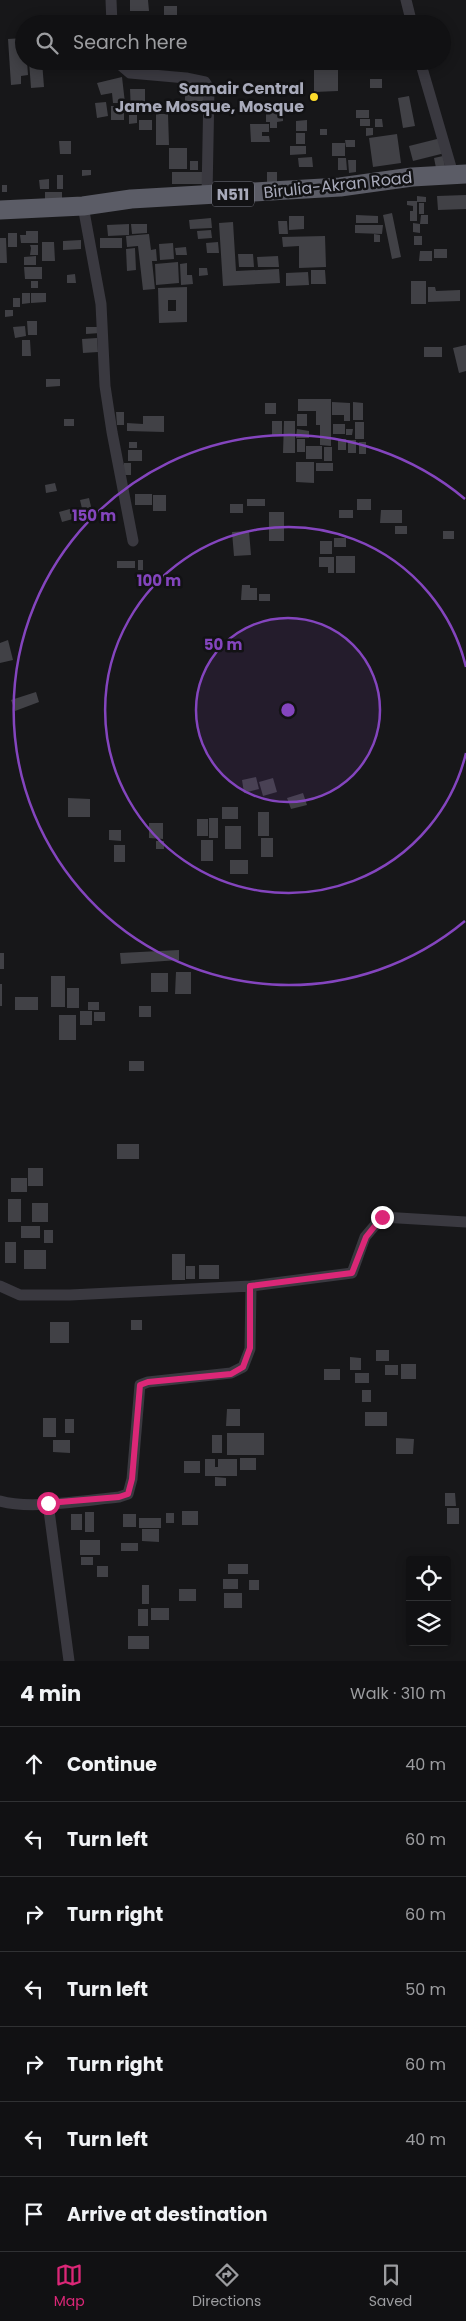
<!DOCTYPE html>
<html lang="en">
<head>
<meta charset="utf-8">
<style>
  :root { --surface:#111113; --page:#1e1f21; --text:#f1f3f6; --muted:#9c9da0; --line:#303133; --accent:#db2777 }
  body { margin:0; font-family:Poppins,sans-serif; background:var(--page); color:var(--text) }
  .controls { position:absolute; right:15px; bottom:15px; display:grid; overflow:hidden; border-radius:5px; box-shadow:0 2px 12px #0003 }
  .controls button { width:45px; height:45px; display:grid; place-items:center; padding:0; border:0; border-bottom:1px solid var(--line); background:var(--surface); color:var(--text); font:25px sans-serif }
  .stop { position:absolute; width:15px; height:15px; margin:-11px; border:4px solid #db2777; border-radius:50%; background:#fff }
  .stop.end { background:#db2777; border-color:#fff; box-shadow:0 1px 5px #0008 }
  .list { margin:0; padding:0; list-style:none }
  h2 { display:flex; justify-content:space-between; align-items:center; height:65px; margin:0; padding:0 20px; font-size:21px }
  h2 small { font-size:16px; font-weight:400; color:var(--muted) }
  .list li { display:grid; grid-template-columns:32px 1fr auto; gap:15px; align-items:center; box-sizing:border-box; height:75px; padding:0 20px; border-top:1px solid var(--line) }
  .list b { display:block; font-size:19px; white-space:nowrap }
  .list em { font-size:16px; font-style:normal; color:var(--muted) }
  .icon { flex:none; width:28px; height:28px; fill:none; stroke:currentColor; stroke-width:2; stroke-linecap:round; stroke-linejoin:round }
  .map { position:relative; flex:none; width:466px; height:1661px; overflow:hidden }
  .search { position:absolute; background:var(--surface); box-shadow:0 2px 12px #0003; left:15px; right:15px; top:15px; height:55px; display:flex; align-items:center; gap:12px; box-sizing:border-box; padding:0 18px; border-radius:28px; color:var(--muted); font-size:19px }
  .sheet { height:590px; background:var(--surface) }
  nav { display:flex; justify-content:space-around; align-items:center; box-sizing:border-box; height:70px; border-top:1px solid var(--line); background:var(--surface); font-size:14px; color:var(--muted) }
  nav a { display:grid; justify-items:center; gap:2px }
  nav .on { color:var(--accent) }
  .map>svg:first-child { display:block }
  .building { fill:#414146; fill-rule:evenodd }
  .lines { fill:none; stroke-linecap:round; stroke-linejoin:round }
  .minor { stroke:#3a3940; stroke-width:11 }
  .trunk { stroke:#5b5c66; stroke-width:19 }
  .route { stroke:#db2777; stroke-width:6 }
  .ring { fill:none; stroke:#8445be; stroke-width:2.5 }
  .poi-dot { fill:#fcdb2b; stroke:#121214; stroke-width:2 }
  .labels { text-anchor:middle; dominant-baseline:central; stroke-width:5; stroke-linejoin:round; paint-order:stroke }
  .shield { fill:#121214; stroke:#7b7c88; stroke-width:1 }
  .shield-label { font-size:15px; font-weight:bold; fill:#a8aaba }
  .poi-label { font-size:16px; font-weight:bold; fill:#a8aaba; stroke:#121214; text-anchor:end }
  .street-label { font-size:16px; fill:#a8aaba; stroke:#121214 }
  .centre { fill:#8445be; stroke:#121214; stroke-width:2.5 }
  .ring-label { font-size:15px; text-anchor:middle; font-weight:bold; fill:#8445be; stroke:#121214; stroke-width:5; stroke-linejoin:round; paint-order:stroke }
</style>
</head>
<body>
<div class="map">
<svg width="466" height="1661" viewBox="0 0 466 1661">
  <rect width="100%" height="100%" fill="#171719"/>
  <path class="building" d="M130,0H148L149,11H130Z
    M164,6H177V19H164Z
    M361,19L362,24H353L352,20Z
    M24,38V61H27L28,75L21,76V84L11,85L8,39Z
    M29,61H42L44,87L31,88Z
    M128,61H151V68H128Z
    M218,61H228V70H218Z
    M338,67V91L314,92V68Z
    M122,77L125,103H113L112,93L101,95L97,83Z
    M370,79H382V88H370Z
    M130,89H145V106H154V112H131Z
    M185,92H205V101H185Z
    M409,96L415,126L403,128L398,98Z
    M106,102L108,116L97,118L95,103Z
    M190,102H207V109H190Z
    M111,106H124V120H111Z
    M283,108V121L277,122V128H270V122H266V109Z
    M356,110H369V118H356Z
    M156,114H168L169,145H156Z
    M129,115H137V123L129,124Z
    M360,119H370V126H360Z
    M375,119H382L383,127H375Z
    M139,120H152V130H139Z
    M307,120V131H296V121Z
    M250,124H269V132H262V136H269L270,142H251Z
    M366,128H373V135L366,136Z
    M320,129H327V135H320Z
    M296,133H305V144H296Z
    M397,134L401,163L373,167L369,138Z
    M441,138L445,153L413,161L409,146Z
    M345,140H355V147H346Z
    M59,141H71V154H60Z
    M332,143H345V156H332Z
    M290,146H306V154L290,155Z
    M169,148H187V169H169Z
    M443,156L445,166L436,168L434,158Z
    M312,157L313,167H299L298,158Z
    M338,158H346L347,170H338Z
    M348,160H356V172L349,173Z
    M190,161H198V170H190Z
    M82,170H91V175L82,176Z
    M172,172H203V184H172Z
    M267,172H277V184H267Z
    M57,175H63V189H57Z
    M49,179V189H40L39,180Z
    M2,185H7V192H2Z
    M45,192H62V212L45,213Z
    M466,195V209L438,210L437,196Z
    M417,196L426,197V202H417Z
    M407,201H417V221H410V211H413V206L407,205Z
    M419,203H424V214H419Z
    M392,213L401,257L392,259L383,215Z
    M356,215L378,216V223H356Z
    M421,215H428V224H420Z
    M289,216H304V229L289,230Z
    M211,218L212,228L190,229L189,220Z
    M278,221H287L288,234H279Z
    M233,222L236,271L279,269L280,283L223,286L219,223Z
    M413,223L420,224V233L413,232Z
    M129,224V235L108,236L107,225Z
    M131,224H147V233L132,234Z
    M355,225H383L382,234L355,233Z
    M211,230L212,238L198,239L197,231Z
    M26,231H38V243H21L20,235H26Z
    M8,233H17V247H8Z
    M149,234L151,250L156,249L157,261H152L155,289L143,290L138,246L127,247L126,236Z
    M374,234L380,235V242H374Z
    M325,236L326,267L299,268V246L283,247L282,237Z
    M414,236H422V245H414Z
    M0,238H6L7,263H0Z
    M100,238H122V248H100Z
    M81,240V249L63,250V241Z
    M42,242H54L55,261H42Z
    M218,242L219,253H207L206,243Z
    M173,243L174,259L160,260L159,244Z
    M30,245H38V255H30L31,248Z
    M186,247L187,255H176L175,248Z
    M135,248L136,270L127,271L126,249Z
    M434,249H447V258H434Z
    M420,251H432V261H419Z
    M238,254H253L254,267H239Z
    M36,256V265H24V257Z
    M278,256L279,267H258L257,257Z
    M178,262L179,283L156,285L155,264Z
    M187,263V275H192L193,284L181,285L180,264Z
    M24,267H42V279H25Z
    M199,268H207L208,275L199,276Z
    M311,270H325L326,284H311Z
    M308,272L309,285L286,286V273Z
    M75,274L76,283H67V275Z
    M31,281H38V288H31Z
    M411,281H426V304H411Z
    M187,287V322L159,323L158,288ZM168,300H176V311H168Z
    M428,287H435L436,291L460,290V301L428,302Z
    M22,293H30V303L22,304Z
    M31,293H46V302L31,303Z
    M13,298H20V307H13Z
    M5,310H13V316L5,317Z
    M27,321H37V335H28Z
    M25,326L26,336L15,338L13,327Z
    M86,327H100V333L86,334Z
    M97,338L98,352L83,353L82,339Z
    M22,340H30L31,356H22Z
    M466,345V371L459,373L453,348Z
    M424,347H442V357H424Z
    M46,379H60V386L46,387Z
    M298,399H331V446L320,445V425H316V411H298Z
    M332,402L350,403V421H344V415H332Z
    M353,402L363,403V420H353Z
    M265,403H276V414H265Z
    M116,412H124V425H117Z
    M297,414H307V426H297Z
    M143,416H164V432L127,431V423L143,424Z
    M64,419H74V426H64Z
    M272,421H282V435H272Z
    M284,421H295V453H283Z
    M355,422H364V439H355Z
    M333,424H345V434H333Z
    M297,429L309,431V438H296Z
    M346,429H353L352,435H346Z
    M297,439H305V452H297Z
    M338,439H346V450H338Z
    M348,440H356V453H348Z
    M129,442H137V448H129Z
    M359,442H366V454H359Z
    M306,446H322V459H306Z
    M324,447H332V461H324Z
    M128,450H142V461H128Z
    M296,462H314V483L296,482Z
    M124,463H131V475H124Z
    M316,463H333V471H316Z
    M55,483L57,491L46,493L45,485Z
    M135,494H152V505H135Z
    M153,495H166V511H153Z
    M89,498L93,515L84,517L80,500Z
    M247,499H265V506H247Z
    M357,499H371V510H357Z
    M230,504H243V513H230Z
    M77,507L80,517L62,522L59,512Z
    M339,510H353V518H339Z
    M381,510H402V523H380Z
    M269,512H284V541H269Z
    M395,526H407V534H395Z
    M249,531L251,555L234,556L232,532Z
    M443,531H454V539H443Z
    M334,538H346V547H334Z
    M320,541H332V554H320Z
    M336,556H355V573H336Z
    M319,557H334V573H328V567H319Z
    M138,560H143V570H138Z
    M117,561H135V568H117Z
    M242,585H250V588H257V600H241Z
    M259,594H270V601H259Z
    M8,640L13,660L0,663V643Z
    M36,692L39,702L15,711L11,700Z
    M256,777L259,789L244,793L242,780Z
    M273,778L277,792L263,796L259,782Z
    M303,793L307,805L291,809L287,798Z
    M68,798L90,799V817H68Z
    M222,807H238V819H222Z
    M258,812H269V836H258Z
    M209,818H218V838H209Z
    M197,819H208V836H197Z
    M149,823H163V839L149,838Z
    M225,826H241V849H225Z
    M109,830H121V841L109,840Z
    M261,838H273V857H261Z
    M201,840H213V861H201Z
    M156,841H164V849H156Z
    M114,845H125V862H114Z
    M230,860H248V874H230Z
    M179,950V960L121,964L120,953Z
    M0,953H4V969H0Z
    M176,972H191V994H175Z
    M151,973H168V992H151Z
    M51,976H65V1007H51Z
    M0,984H2V1006H0Z
    M67,988H79V1008H67Z
    M15,997H38V1010H15Z
    M88,1002H99V1010H88Z
    M139,1006H151V1017H139Z
    M80,1011H92V1025H80Z
    M94,1012H105V1021H94Z
    M59,1015H76V1040H59Z
    M129,1061H144V1071H129Z
    M117,1144H139V1159H117Z
    M28,1168H43V1186H28Z
    M11,1178H27V1192H11Z
    M8,1199H21V1222H8Z
    M32,1203H48V1222H32Z
    M21,1226H40V1238H21Z
    M44,1230H53V1243H44Z
    M5,1242H16V1263H5Z
    M24,1250H46V1269H24Z
    M172,1254H185V1280H172Z
    M199,1265H219V1279H199Z
    M186,1266H195V1279H186Z
    M131,1320H142V1330H131Z
    M50,1322H69V1343H50Z
    M376,1350H389V1361H376Z
    M350,1357L361,1358V1370H350Z
    M401,1364H416V1379H401Z
    M385,1365H398V1375H385Z
    M324,1369H340V1380H324Z
    M355,1373H369V1383H355Z
    M362,1390H371V1402H362Z
    M227,1409H240V1426H226Z
    M365,1412H387V1426H365Z
    M43,1418H56V1437H43Z
    M65,1419H74V1433H65Z
    M227,1433H264V1455H227Z
    M212,1435H222V1453H212Z
    M396,1438L414,1439L413,1454H396Z
    M53,1440H70V1453L53,1452Z
    M240,1458H256V1470H240Z
    M205,1459H215V1467H218V1459H237V1476H205Z
    M184,1461H200V1473H184Z
    M215,1477L226,1478V1486H215Z
    M445,1493H455L456,1506H445Z
    M447,1508H459V1524H447Z
    M182,1511H198V1525H182Z
    M85,1512H94V1532H85Z
    M166,1513H174V1523H166Z
    M71,1514H82V1530H71Z
    M123,1514H136V1527H123Z
    M139,1518H161V1528H139Z
    M142,1529H159V1542L142,1541Z
    M80,1540H100V1555H80Z
    M121,1543H138V1551H121Z
    M81,1557H93V1565H81Z
    M228,1564H248V1574H228Z
    M97,1566H108V1577H97Z
    M223,1579H238V1589H223Z
    M249,1580H259V1590H249Z
    M142,1585H149V1604H142Z
    M179,1589H196V1601H179Z
    M224,1593H242V1608H224Z
    M151,1608H169V1620H151Z
    M138,1609H148V1626H138Z
    M128,1636H149V1649H128Z"/>
  <g class="lines">
    <path class="minor" d="M111,0L112,24
      M406,0L412,24
      M116,61L130,73L186,78L205,82L209,88L207,195
      M420,61L453,174
      M83,206L101,304L105,386L112,432L133,541
      M0,1286L20,1295H70L251,1286L352,1273L365,1237L382,1217L466,1222
      M0,1501C30,1510 87,1500 119,1497L128,1494L132,1479L140,1385L148,1382L231,1373L243,1367L250,1349L251,1286
      M48,1503L69,1661"/>
    <path class="trunk" d="M0,210L83,206L131,199L340,187L412,177L466,174"/>
  </g>
  <g class="lines">
    <path class="route" d="M48,1503L119,1497L128,1494L132,1479L140,1385L148,1382L231,1374L243,1367L250,1348V1286L352,1273L366,1237L382,1217"/>
  </g>
  <circle cx="288" cy="710" r="92" fill="#8445be" fill-opacity=".12"/>
  <g class="ring">
    <circle cx="288" cy="710" r="92"/>
    <path d="M466 753A183 183 0 1 1 466 667"/>
    <path d="M465 921A275 275 0 1 1 465 499"/>
  </g>
  <circle class="poi-dot" cx="314" cy="97" r="5"/>
  <g class="labels">
    <rect class="shield" x="212" y="181.5" width="42" height="25" rx="4"/>
    <g class="shield-label">
      <text x="233" y="194">N511</text>
    </g>
    <g class="poi-label">
      <text x="304" y="88">Samair Central<tspan x="304" dy="18">Jame Mosque, Mosque</tspan></text>
    </g>
    <g class="street-label">
      <text transform="translate(338 185) rotate(-6)">Birulia-Akran Road</text>
    </g>
  </g>
  <circle cx="288" cy="710" r="8" class="centre"/>
  <g class="ring-label">
    <text x="94" y="521">150 m</text>
    <text x="159" y="586">100 m</text>
    <text x="223" y="650">50 m</text>
  </g>
</svg>
<div class="controls">
<button><svg class="icon" aria-label="locate" viewBox="0 0 24 24"><circle cx="12" cy="12" r="6"/><path d="M12 2v4M12 18v4M2 12h4M18 12h4"/></svg></button>
<button><svg class="icon" aria-label="layers" viewBox="0 0 24 24"><path d="M12 4l9 5-9 5-9-5zM3 14l9 5 9-5"/></svg></button>
</div>
<div class="stop" style="left:48px;top:1503px"></div>
<div class="stop end" style="left:382px;top:1217px"></div>
<div class="search"><svg class="icon" aria-label="search" viewBox="0 0 24 24"><circle cx="10" cy="10" r="6"/><path d="M15 15l6 6"/></svg>Search here</div>
</div>
<section class="sheet">
<h2>4 min<small>Walk · 310 m</small></h2>
<ul class="list">
<li><svg class="icon" aria-label="ahead" viewBox="0 0 24 24"><path d="M12 20V5M6 11l6-6 6 6"/></svg><div><b>Continue</b></div><em>40 m</em></li>
<li><svg class="icon" aria-label="left" viewBox="0 0 24 24"><path d="M17 20v-9H6M10 6l-5 5 5 5"/></svg><div><b>Turn left</b></div><em>60 m</em></li>
<li><svg class="icon" aria-label="right" viewBox="0 0 24 24"><path d="M7 20v-9h11M14 6l5 5-5 5"/></svg><div><b>Turn right</b></div><em>60 m</em></li>
<li><svg class="icon" aria-label="left" viewBox="0 0 24 24"><path d="M17 20v-9H6M10 6l-5 5 5 5"/></svg><div><b>Turn left</b></div><em>50 m</em></li>
<li><svg class="icon" aria-label="right" viewBox="0 0 24 24"><path d="M7 20v-9h11M14 6l5 5-5 5"/></svg><div><b>Turn right</b></div><em>60 m</em></li>
<li><svg class="icon" aria-label="left" viewBox="0 0 24 24"><path d="M17 20v-9H6M10 6l-5 5 5 5"/></svg><div><b>Turn left</b></div><em>40 m</em></li>
<li><svg class="icon" aria-label="arrive" viewBox="0 0 24 24"><path d="M6 21V4h12l-3 4 3 4H6"/></svg><div><b>Arrive at destination</b></div></li>
</ul>
</section>
<nav>
<a class="on"><svg class="icon" aria-label="map" viewBox="0 0 24 24"><path d="M3 6l6-2 6 2 6-2v14l-6 2-6-2-6 2zM9 4v14M15 6v14"/></svg>Map</a>
<a><svg class="icon" aria-label="directions" viewBox="0 0 24 24"><path d="M12 3l9 9-9 9-9-9zM9 14v-3h6M13 9l2 2-2 2"/></svg>Directions</a>
<a><svg class="icon" aria-label="saved" viewBox="0 0 24 24"><path d="M7 4h10v16l-5-4-5 4z"/></svg>Saved</a>
</nav>
</body>
</html>
